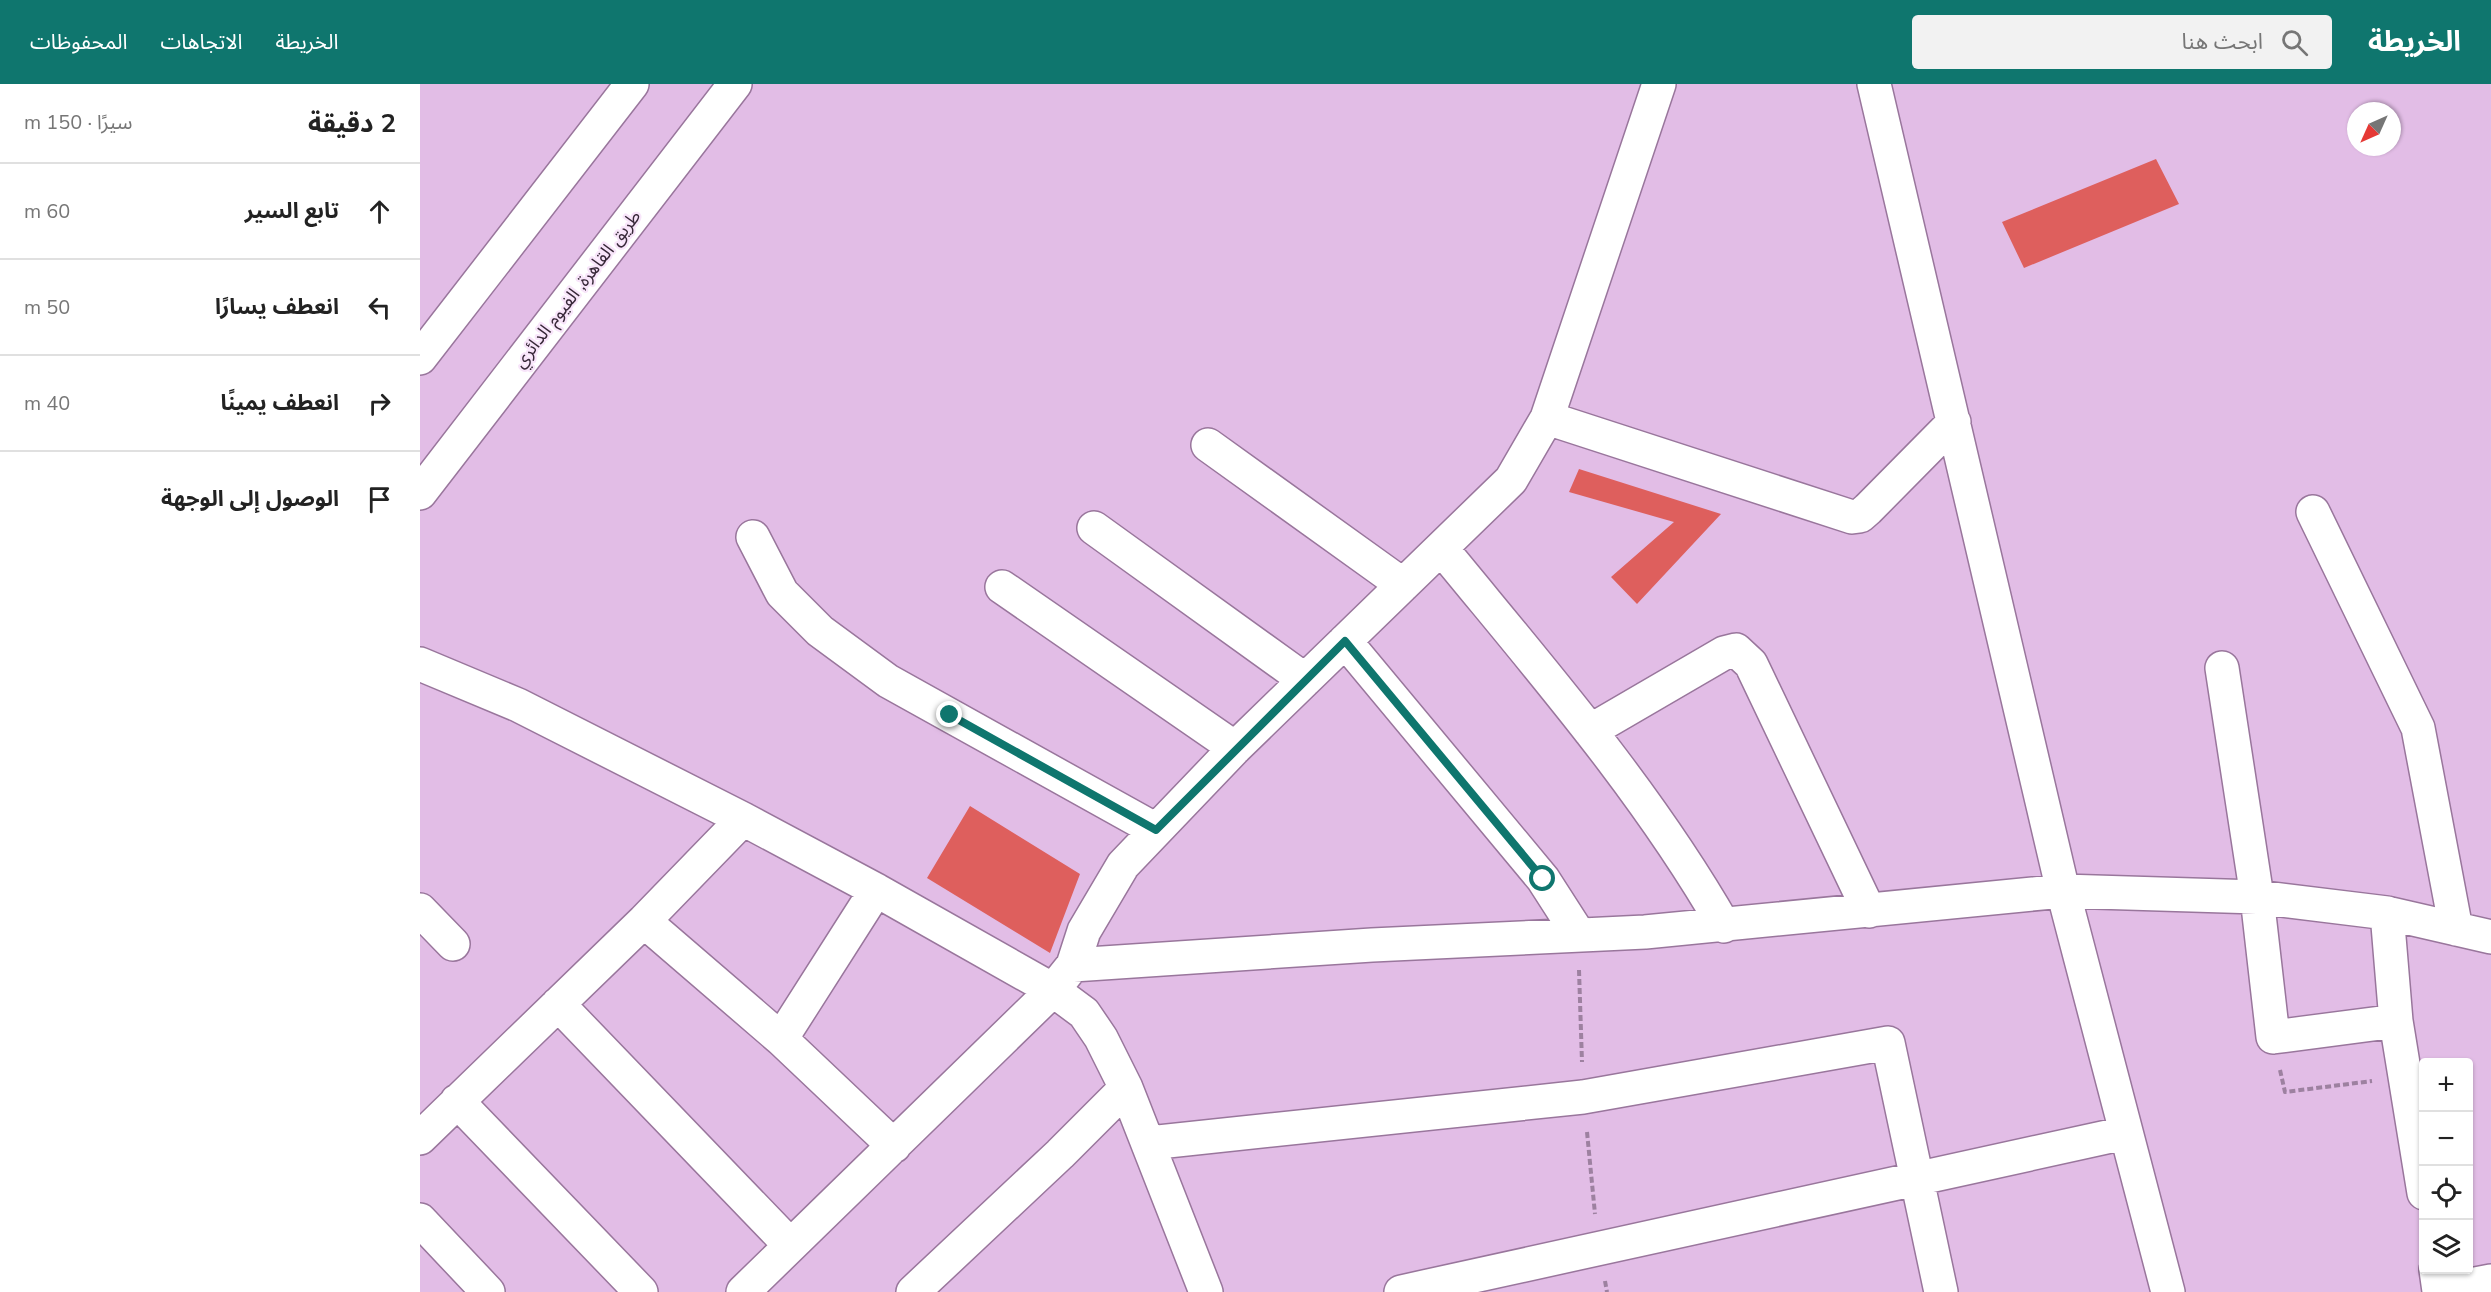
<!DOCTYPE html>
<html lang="ar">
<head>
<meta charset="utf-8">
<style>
  :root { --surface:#fff; --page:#f2f2f2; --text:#222; --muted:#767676; --line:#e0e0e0; --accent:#0f766e }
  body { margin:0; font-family:"Nunito Sans","Noto Sans Arabic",sans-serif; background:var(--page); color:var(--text); direction:rtl }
  .controls { position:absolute; right:18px; bottom:18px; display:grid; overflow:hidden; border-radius:6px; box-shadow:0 2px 4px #0004 }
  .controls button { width:54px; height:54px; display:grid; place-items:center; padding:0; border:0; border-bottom:2px solid var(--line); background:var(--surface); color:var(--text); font:30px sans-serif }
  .compass { position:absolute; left:1927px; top:18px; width:54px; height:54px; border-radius:50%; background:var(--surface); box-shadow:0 2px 4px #0004; rotate:225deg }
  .stop { position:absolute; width:18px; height:18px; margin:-14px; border:4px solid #0f766e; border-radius:50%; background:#fff }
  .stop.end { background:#0f766e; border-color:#fff; box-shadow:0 2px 6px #0008 }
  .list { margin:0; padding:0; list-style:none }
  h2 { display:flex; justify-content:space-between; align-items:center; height:78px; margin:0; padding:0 24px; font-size:26px }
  h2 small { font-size:20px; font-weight:400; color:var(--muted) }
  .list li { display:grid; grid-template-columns:39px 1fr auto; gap:18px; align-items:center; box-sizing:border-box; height:96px; padding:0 24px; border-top:2px solid var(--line) }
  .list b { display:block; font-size:22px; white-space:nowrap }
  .list em { font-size:20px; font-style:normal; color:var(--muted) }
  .icon { flex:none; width:33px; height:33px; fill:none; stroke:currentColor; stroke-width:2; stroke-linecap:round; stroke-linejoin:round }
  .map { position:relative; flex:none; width:2071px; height:1208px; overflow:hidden; direction:ltr }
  header { display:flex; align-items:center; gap:36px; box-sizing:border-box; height:84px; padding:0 30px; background:var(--accent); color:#fff }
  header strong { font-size:28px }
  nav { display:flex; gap:33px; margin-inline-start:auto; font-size:21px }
  .search { width:420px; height:54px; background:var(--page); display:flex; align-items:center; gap:15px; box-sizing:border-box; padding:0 21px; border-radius:6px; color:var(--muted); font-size:22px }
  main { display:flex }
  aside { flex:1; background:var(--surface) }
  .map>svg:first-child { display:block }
  .building { fill:#de5f5d }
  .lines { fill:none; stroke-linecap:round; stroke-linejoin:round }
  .minor-casing { stroke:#99769c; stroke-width:36 }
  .highway-casing { stroke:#99769c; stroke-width:36 }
  .path { stroke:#9d81a0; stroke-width:4; stroke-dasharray:6 3; stroke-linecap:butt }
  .minor { stroke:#fff; stroke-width:33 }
  .highway { stroke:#fff; stroke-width:33 }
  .route { stroke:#0f766e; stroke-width:8 }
  .labels { text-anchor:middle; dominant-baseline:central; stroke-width:4.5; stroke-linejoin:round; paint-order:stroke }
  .street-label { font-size:18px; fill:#372838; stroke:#f8e5fa }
</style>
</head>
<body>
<header>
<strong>الخريطة</strong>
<div class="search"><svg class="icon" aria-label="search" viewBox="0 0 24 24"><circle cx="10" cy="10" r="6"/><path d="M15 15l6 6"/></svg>ابحث هنا</div>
<nav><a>الخريطة</a><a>الاتجاهات</a><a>المحفوظات</a></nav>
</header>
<main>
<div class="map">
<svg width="2071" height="1208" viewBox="0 0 2071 1208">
  <rect width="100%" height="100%" fill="#e2bde6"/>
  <path class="building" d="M1736,75L1759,120L1604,184L1582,138Z
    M1159,385L1301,430L1217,520L1191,493L1254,438L1149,408Z
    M550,722L660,790L630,869L507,794Z"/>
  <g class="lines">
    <g class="minor-casing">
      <path id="minor" d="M1454,0L1643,807L1748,1208
        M1127,334L1432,433L1440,432L1448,425L1534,338
        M788,361L983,501
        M1893,428L1998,644L2036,845
        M674,444L885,596
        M333,453L362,509L400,547L468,597L736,746
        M1022,465C1121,586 1226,706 1304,842
        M582,503L815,664
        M925,557L1123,795L1159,851
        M0,580L98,621L323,735L456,806L633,906L664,929L681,954L706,1004L786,1208
        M1802,584L1837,813L1853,953L1976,937
        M1170,647L1304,569L1316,566L1331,580L1449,827
        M0,826L33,860
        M1967,829L2071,853
        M224,837L361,955L474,1062
        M653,881L952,861L1225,848L1643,807L1837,813L1967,829L1976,937L2004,1109
        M138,920L370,1161
        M361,955L456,806
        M37,1017L221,1208
        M0,1054L224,837L323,735
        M729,1059L1163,1013L1468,959L1521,1208
        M0,1136L68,1208
        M2016,1186L2019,1207L2071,1197
        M323,1208L633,906L653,881L664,847L703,781L815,664L1091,396L1127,334L1239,0
        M493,1208L640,1070L706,1004
        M981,1208L1705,1049"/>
    </g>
    <g class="highway-casing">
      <path id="highway" d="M0,274L212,0
        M0,409L315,0"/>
    </g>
    <path class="path" d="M1159,886L1162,978
      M1860,986L1865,1008L1952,997
      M1167,1048L1175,1130
      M1185,1197L1187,1208"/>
    <use href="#minor" class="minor"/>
    <use href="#highway" class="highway"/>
  </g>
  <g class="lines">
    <path class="route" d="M530,631L736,746L925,557L1123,795"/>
  </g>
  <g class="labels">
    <g class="street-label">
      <text transform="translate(157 205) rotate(-52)">طريق القاهرة, الفيوم الدائري</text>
    </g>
  </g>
</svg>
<div class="controls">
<button>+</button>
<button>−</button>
<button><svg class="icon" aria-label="locate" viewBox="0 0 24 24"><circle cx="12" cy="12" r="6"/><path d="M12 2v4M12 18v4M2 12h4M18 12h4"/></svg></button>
<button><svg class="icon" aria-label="layers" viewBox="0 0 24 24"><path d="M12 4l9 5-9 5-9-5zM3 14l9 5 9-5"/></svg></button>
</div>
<svg class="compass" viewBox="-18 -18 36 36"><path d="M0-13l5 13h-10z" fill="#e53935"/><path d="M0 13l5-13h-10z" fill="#767676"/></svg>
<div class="stop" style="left:1123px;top:795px"></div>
<div class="stop end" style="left:530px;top:631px"></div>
</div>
<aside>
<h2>2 دقيقة<small>سيرًا · 150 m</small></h2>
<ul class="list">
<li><svg class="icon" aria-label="ahead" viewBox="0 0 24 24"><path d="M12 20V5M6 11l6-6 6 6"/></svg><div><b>تابع السير</b></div><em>60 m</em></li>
<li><svg class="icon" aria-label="left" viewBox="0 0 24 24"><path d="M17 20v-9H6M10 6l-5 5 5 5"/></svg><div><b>انعطف يسارًا</b></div><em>50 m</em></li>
<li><svg class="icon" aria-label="right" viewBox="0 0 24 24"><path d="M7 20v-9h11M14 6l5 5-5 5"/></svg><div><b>انعطف يمينًا</b></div><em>40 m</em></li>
<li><svg class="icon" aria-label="arrive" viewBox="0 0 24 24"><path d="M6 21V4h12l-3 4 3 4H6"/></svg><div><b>الوصول إلى الوجهة</b></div></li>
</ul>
</aside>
</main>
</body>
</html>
